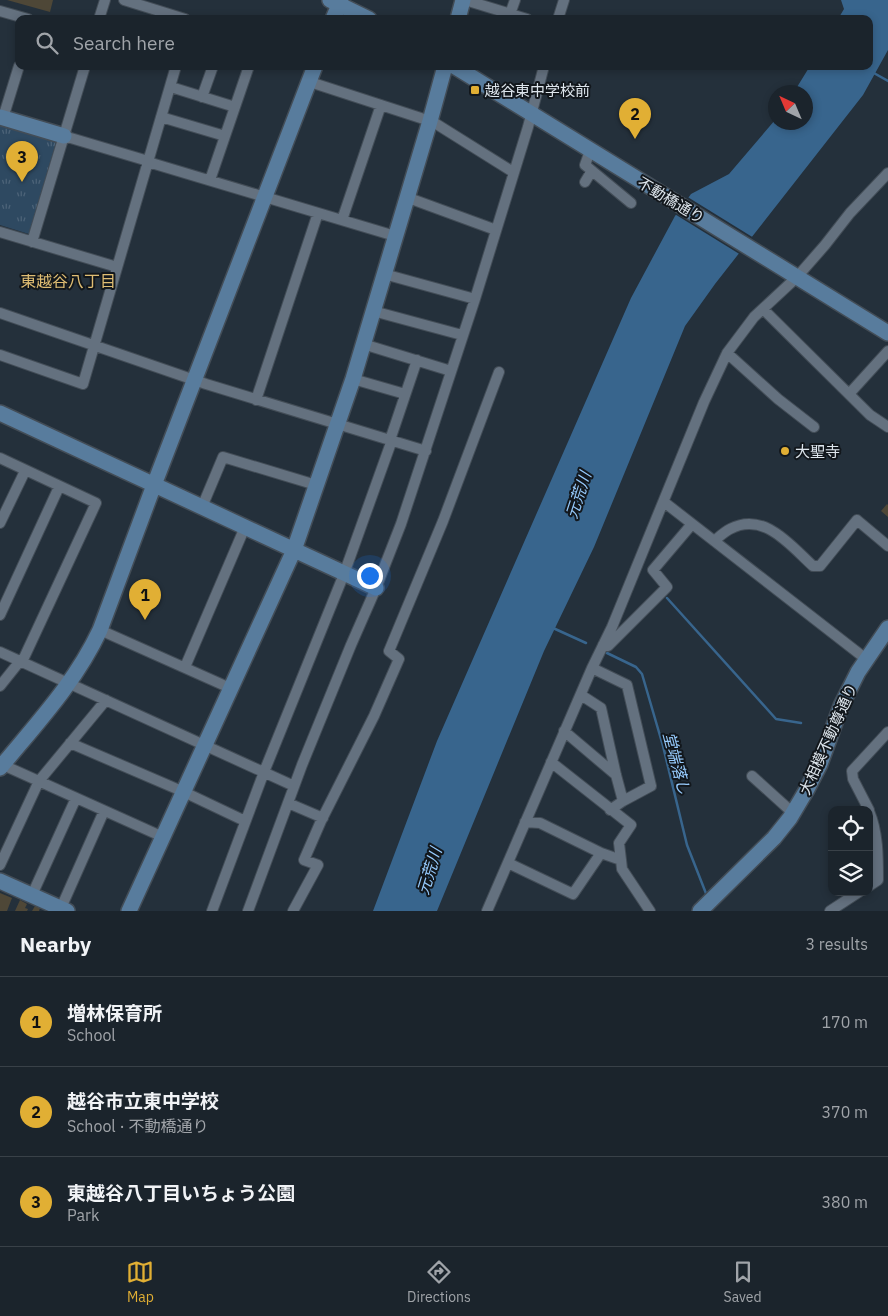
<!DOCTYPE html>
<html lang="en">
<head>
<meta charset="utf-8">
<style>
  :root { --surface:#1b242c; --page:#283038; --text:#f1f3f6; --muted:#a0a4a9; --line:#394148; --accent:#e1af34 }
  body { margin:0; font-family:"IBM Plex Sans","Noto Sans JP",sans-serif; background:var(--page); color:var(--text) }
  .controls { position:absolute; right:15px; bottom:15px; display:grid; overflow:hidden; border-radius:10px; box-shadow:0 2px 8px #0003 }
  .controls button { width:45px; height:45px; display:grid; place-items:center; padding:0; border:0; border-bottom:1px solid var(--line); background:var(--surface); color:var(--text); font:25px sans-serif }
  .compass { position:absolute; left:768px; top:85px; width:45px; height:45px; border-radius:50%; background:var(--surface); box-shadow:0 2px 8px #0003; rotate:316deg }
  .you { position:absolute; left:369px; top:575px; width:18px; height:18px; margin:-12px; border:4px solid #fff; border-radius:50%; background:#1a73e8; box-shadow:0 0 0 8px #1a73e833 }
  .badge { display:grid; place-items:center; width:32px; height:32px; border-radius:50%; background:var(--accent); color:#111; font-size:16px; font-weight:700 }
  .pin { position:absolute; translate:-50% -41px; filter:drop-shadow(0 1px 2px #0008) }
  .pin::after { content:''; position:absolute; top:26px; width:18px; height:15px; background:inherit; clip-path:polygon(0 0,100% 0,50% 100%) }
  .list { margin:0; padding:0; list-style:none }
  h2 { display:flex; justify-content:space-between; align-items:center; height:65px; margin:0; padding:0 20px; font-size:21px }
  h2 small { font-size:16px; font-weight:400; color:var(--muted) }
  .list li { display:grid; grid-template-columns:32px 1fr auto; gap:15px; align-items:center; box-sizing:border-box; height:90px; padding:0 20px; border-top:1px solid var(--line) }
  .list b { display:block; font-size:19px; white-space:nowrap }
  .list p { margin:0; font-size:16px; white-space:nowrap; color:var(--muted) }
  .list em { font-size:16px; font-style:normal; color:var(--muted) }
  .icon { flex:none; width:28px; height:28px; fill:none; stroke:currentColor; stroke-width:2; stroke-linecap:round; stroke-linejoin:round }
  .map { position:relative; flex:none; width:888px; height:911px; overflow:hidden }
  .search { position:absolute; background:var(--surface); box-shadow:0 2px 8px #0003; left:15px; right:15px; top:15px; height:55px; display:flex; align-items:center; gap:12px; box-sizing:border-box; padding:0 18px; border-radius:10px; color:var(--muted); font-size:19px }
  .sheet { height:335px; background:var(--surface) }
  nav { display:flex; justify-content:space-around; align-items:center; box-sizing:border-box; height:70px; border-top:1px solid var(--line); background:var(--surface); font-size:14px; color:var(--muted) }
  nav a { display:grid; justify-items:center; gap:2px }
  nav .on { color:var(--accent) }
  .map>svg:first-child { display:block }
  .park { fill:url(#park-tufts) }
  .water { fill:#38658d }
  .pier { fill:#24303b }
  .lines { fill:none; stroke-linecap:round; stroke-linejoin:round }
  .stream { stroke:#38658d; stroke-width:2.5 }
  .building { fill:#4e4737 }
  .street-casing { stroke:#434d57; stroke-width:12 }
  .secondary-casing { stroke:#434d57; stroke-width:18 }
  .street { stroke:#64717f; stroke-width:10 }
  .secondary { stroke:#587c9d; stroke-width:15 }
  .poi-dot { fill:#e1af34; stroke:#12171c; stroke-width:2 }
  .labels { text-anchor:middle; dominant-baseline:central; stroke-width:4; stroke-linejoin:round; paint-order:stroke }
  .poi-label { font-size:15px; fill:#dde5ec; stroke:#12171c; text-anchor:start }
  .street-label { font-size:15px; fill:#dde5ec; stroke:#12171c }
  .neighbourhood-label { font-size:16px; fill:#dfbd73; stroke:#12171c }
  .water-label { font-size:16px; font-style:italic; fill:#96cafc; stroke:#12171c }
</style>
</head>
<body>
<div class="map">
<svg width="888" height="911" viewBox="0 0 888 911">
  <defs>
    <pattern id="park-tufts" width="24" height="20" patternUnits="userSpaceOnUse" patternTransform="scale(1.25)"><rect width="24" height="20" fill="#2e4961"/><path d="M3 7l-1-3M5 7V3M7 7l1-3M15 17l-1-3M17 17v-4M19 17l1-3" fill="none" stroke="#4c6378"/></pattern>
  </defs>
  <rect width="100%" height="100%" fill="#24303b"/>
  <path class="park" d="M0,123L57,139L29,234L0,225Z"/>
  <path class="water" d="M841,0H888V50L863,95L715,284L685,326L594,547L544,651L437,911H373L437,741L631,298L675,216L691,194L729,174L775,120L776,122H806V92H794L810,66H869V19H838L844,9Z"/>
  <path class="pier" d="M686,196L754,238L741,255L673,213Z"/>
  <g class="lines">
    <path class="stream" d="M872,72L888,81
      M667,598L776,719L801,723
      M553,628L586,643
      M607,653L636,667L642,674L663,746L687,845L707,896"/>
  </g>
  <path class="building" d="M7,0H53L50,12Z
    M887,504L888,505V517L881,511Z
    M0,893L12,898L7,911H0Z
    M20,900L27,904L25,908L28,909L27,911H15Z
    M35,906L40,908L39,911H32Z"/>
  <g class="lines">
    <g class="street-casing">
      <path id="street" d="M124,0L185,19
        M465,0L527,19
        M0,11L28,19
        M510,14L515,0
        M99,19L105,0
        M558,19L564,0
        M310,82L430,121
        M171,87L235,107
        M202,97L213,66
        M161,117L225,136
        M3,118L19,66
        M430,120L513,172
        M64,136L148,161
        M590,151L585,165L631,203
        M148,162L395,236
        M210,180L249,66
        M585,182L591,172
        M406,197L496,230
        M342,220L381,105
        M0,232L117,267
        M32,242L85,66
        M384,274L475,299
        M763,309L870,415L888,427
        M373,311L462,335
        M0,313L206,384L426,451
        M363,344L451,371
        M727,353L778,399L814,427
        M0,355L83,384L176,66
        M353,379L405,394
        M849,394L888,351
        M256,400L318,213
        M390,440L417,360
        M0,458L96,503L22,662
        M664,502L866,659
        M202,507L223,457L316,485
        M0,523L25,471
        M714,541C719,537 724,532 730,529C764,511 790,545 813,566H820L857,520L888,546
        M0,615L59,487
        M100,630L230,688
        M603,645L608,646L667,587L653,570L692,524
        M0,652L294,786
        M185,667L245,527
        M592,668L627,685L651,786L623,801
        M0,686L20,661
        M581,695L601,708L616,775L623,801L610,810
        M564,731L616,775
        M70,743L184,792L245,821
        M551,762L631,825L619,843L621,860
        M3,765L163,837
        M752,776L793,813
        M288,803L323,818
        M869,810L853,779L852,771L888,732
        M869,811C878,832 878,857 878,880L869,886
        M525,822L540,823L601,853L621,860L622,869L650,911
        M508,863L573,894L601,853
        M0,865L39,781L106,700
        M32,895L76,798
        M61,908L104,811
        M212,911L264,772L344,574L392,440
        M248,911L302,765L351,645L376,588L401,524L475,299L528,127L544,66
        M293,911L318,865L304,860L321,821L374,716L399,659L389,651L443,521L499,372
        M487,911L592,668L612,627L704,402L727,353L754,317L797,277L825,245L850,213L888,173
        M830,911L859,892"/>
    </g>
    <g class="secondary-casing">
      <path id="secondary" d="M330,0L369,19
        M333,19L341,0
        M458,19L463,0
        M454,66L888,333
        M0,117L64,136
        M0,413L376,588
        M0,768C37,723 75,683 100,630L154,485L315,66
        M0,881L67,911
        M129,911L294,550L353,379L430,121L445,66
        M700,911L774,838L790,818L806,791L820,764L841,706L858,672L888,628"/>
    </g>
    <use href="#street" class="street"/>
    <use href="#secondary" class="secondary"/>
  </g>
  <g class="poi-dot">
    <rect x="470" y="85" width="10" height="10" rx="2.5"/>
    <circle cx="785" cy="451" r="5"/>
  </g>
  <g class="labels">
    <g class="poi-label">
      <text x="485" y="90">越谷東中学校前</text>
      <text x="795" y="451">大聖寺</text>
    </g>
    <g class="street-label">
      <text transform="translate(671 200) rotate(31)">不動橋通り</text>
      <text transform="translate(828 739) rotate(-66)">大相模不動尊通り</text>
    </g>
    <g class="neighbourhood-label">
      <text x="68" y="281">東越谷八丁目</text>
    </g>
    <g class="water-label">
      <text transform="translate(578 495) rotate(-72)">元荒川</text>
      <text transform="translate(677 763) rotate(75)">堂端落し</text>
      <text transform="translate(429 871) rotate(-73)">元荒川</text>
    </g>
  </g>
</svg>
<div class="controls">
<button><svg class="icon" aria-label="locate" viewBox="0 0 24 24"><circle cx="12" cy="12" r="6"/><path d="M12 2v4M12 18v4M2 12h4M18 12h4"/></svg></button>
<button><svg class="icon" aria-label="layers" viewBox="0 0 24 24"><path d="M12 4l9 5-9 5-9-5zM3 14l9 5 9-5"/></svg></button>
</div>
<svg class="compass" viewBox="-18 -18 36 36"><path d="M0-13l5 13h-10z" fill="#e53935"/><path d="M0 13l5-13h-10z" fill="#a0a4a9"/></svg>
<div class="you"></div>
<div class="pin badge" style="left:145px;top:620px">1</div>
<div class="pin badge" style="left:635px;top:139px">2</div>
<div class="pin badge" style="left:22px;top:182px">3</div>
<div class="search"><svg class="icon" aria-label="search" viewBox="0 0 24 24"><circle cx="10" cy="10" r="6"/><path d="M15 15l6 6"/></svg>Search here</div>
</div>
<section class="sheet">
<h2>Nearby<small>3 results</small></h2>
<ul class="list">
<li><span class="badge">1</span><div><b>増林保育所</b><p>School</p></div><em>170 m</em></li>
<li><span class="badge">2</span><div><b>越谷市立東中学校</b><p>School · 不動橋通り</p></div><em>370 m</em></li>
<li><span class="badge">3</span><div><b>東越谷八丁目いちょう公園</b><p>Park</p></div><em>380 m</em></li>
</ul>
</section>
<nav>
<a class="on"><svg class="icon" aria-label="map" viewBox="0 0 24 24"><path d="M3 6l6-2 6 2 6-2v14l-6 2-6-2-6 2zM9 4v14M15 6v14"/></svg>Map</a>
<a><svg class="icon" aria-label="directions" viewBox="0 0 24 24"><path d="M12 3l9 9-9 9-9-9zM9 14v-3h6M13 9l2 2-2 2"/></svg>Directions</a>
<a><svg class="icon" aria-label="saved" viewBox="0 0 24 24"><path d="M7 4h10v16l-5-4-5 4z"/></svg>Saved</a>
</nav>
</body>
</html>
